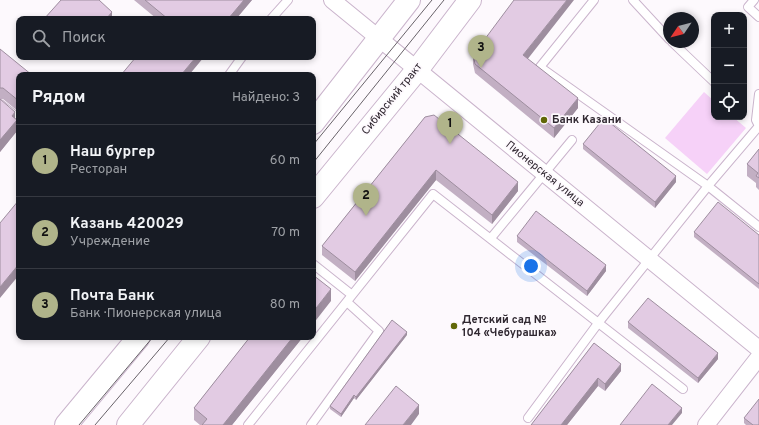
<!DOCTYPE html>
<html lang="ru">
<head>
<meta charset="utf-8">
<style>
  :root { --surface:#171b24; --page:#20242c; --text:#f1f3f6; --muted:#9ea1a6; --line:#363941; --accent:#b0b48a }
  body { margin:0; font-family:Overpass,sans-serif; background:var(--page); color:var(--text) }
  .controls { position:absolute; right:12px; top:12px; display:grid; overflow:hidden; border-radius:8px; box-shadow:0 2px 6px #0003 }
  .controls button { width:36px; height:36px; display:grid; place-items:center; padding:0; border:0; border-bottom:1px solid var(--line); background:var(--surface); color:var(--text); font:20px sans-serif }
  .compass { position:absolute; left:663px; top:12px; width:36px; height:36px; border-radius:50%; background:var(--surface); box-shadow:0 2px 6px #0003; rotate:235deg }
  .you { position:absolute; left:531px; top:266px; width:14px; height:14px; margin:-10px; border:3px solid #fff; border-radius:50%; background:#1a73e8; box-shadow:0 0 0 6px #1a73e833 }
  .badge { display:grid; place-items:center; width:26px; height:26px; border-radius:50%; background:var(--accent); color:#111; font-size:13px; font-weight:700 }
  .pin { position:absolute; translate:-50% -33px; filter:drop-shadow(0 1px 2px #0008) }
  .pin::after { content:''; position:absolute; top:21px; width:14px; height:12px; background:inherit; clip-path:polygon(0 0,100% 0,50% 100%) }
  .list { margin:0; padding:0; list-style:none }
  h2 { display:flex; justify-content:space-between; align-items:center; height:52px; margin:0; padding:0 16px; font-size:17px }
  h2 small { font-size:13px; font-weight:400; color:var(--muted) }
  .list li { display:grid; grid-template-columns:26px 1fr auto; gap:12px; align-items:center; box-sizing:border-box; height:72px; padding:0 16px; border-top:1px solid var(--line) }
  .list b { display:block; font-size:15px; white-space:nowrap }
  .list p { margin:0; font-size:13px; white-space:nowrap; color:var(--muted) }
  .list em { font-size:13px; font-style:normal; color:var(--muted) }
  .icon { flex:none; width:22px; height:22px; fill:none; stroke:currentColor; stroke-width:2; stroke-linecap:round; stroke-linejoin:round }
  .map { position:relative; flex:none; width:759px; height:425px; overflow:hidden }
  .search { position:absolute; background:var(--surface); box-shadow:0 2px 6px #0003; left:16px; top:16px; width:300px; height:44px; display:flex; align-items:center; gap:10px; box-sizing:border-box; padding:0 14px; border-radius:8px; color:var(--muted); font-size:15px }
  .panel { position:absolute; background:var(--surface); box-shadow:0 2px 6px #0003; left:16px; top:72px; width:300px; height:268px; border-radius:8px }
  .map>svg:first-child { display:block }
  .green { fill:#f6d1f8 }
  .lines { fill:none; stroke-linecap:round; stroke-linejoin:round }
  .service-casing { stroke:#cab4cc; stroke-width:10 }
  .minor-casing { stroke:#cab4cc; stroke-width:18 }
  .secondary-casing { stroke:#cab4cc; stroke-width:24 }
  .service { stroke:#fff; stroke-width:8 }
  .minor { stroke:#fff; stroke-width:16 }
  .secondary { stroke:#fff; stroke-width:22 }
  .tram { stroke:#69636a; stroke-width:1 }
  .wall { fill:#c2afc3 }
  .shaded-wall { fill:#9e8e9f }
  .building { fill:#e2cbe3; stroke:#9e8e9f }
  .poi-dot { fill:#606707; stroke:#fdf9fd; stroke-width:1.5 }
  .labels { text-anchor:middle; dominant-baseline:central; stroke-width:3.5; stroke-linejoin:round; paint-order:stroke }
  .street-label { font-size:11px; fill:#302831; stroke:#fdf9fd }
  .poi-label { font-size:11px; font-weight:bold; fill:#302831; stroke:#fdf9fd; text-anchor:start }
</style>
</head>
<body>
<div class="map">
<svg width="759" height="425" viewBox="0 0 759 425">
  <rect width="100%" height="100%" fill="#fdf9fd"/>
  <path class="green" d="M704,92L714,101V117H733L746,128L707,174L665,138Z"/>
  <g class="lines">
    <g class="service-casing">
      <path id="service" d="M633,0L669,39
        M754,0L748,7L759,17
        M271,19L288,0
        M672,42L714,82
        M229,75L242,57
        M759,94L756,120L759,126L708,186L759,227
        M0,104L19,119
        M491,238L572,140
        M313,264L352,295
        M528,418L599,322L708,186L540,67L594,0
        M248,425L433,194L683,389
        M311,425L379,331L347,302"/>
    </g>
    <g class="minor-casing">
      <path id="minor" d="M332,0L759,349
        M706,425L759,357"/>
    </g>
    <g class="secondary-casing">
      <path id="secondary" d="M313,123L409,0
        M313,197L417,70L470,0
        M66,425L139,337
        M128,425L199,337"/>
    </g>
    <use href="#service" class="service"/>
    <use href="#minor" class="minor"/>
    <use href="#secondary" class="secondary"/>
    <path class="tram" d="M313,145L432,0
      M313,163L444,0
      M79,425L153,337
      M95,425L170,337"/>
  </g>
  <path class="wall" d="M134,0H252L236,19H157Z
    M0,49L19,75V112L3,99H0L15,118L17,131L0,152Z
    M473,55L528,59L578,108L554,138L475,73L473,64Z
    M425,117L518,191L492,224L436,180L355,281L322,255V246Z
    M583,144L676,182L655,208L583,149Z
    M759,149V190L756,187V183L747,176V164Z
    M694,232L759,235V289L694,237Z
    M517,236L606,271L587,296L517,242Z
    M628,322L718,359L698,383L628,328Z
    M407,335L356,400L354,398L341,417L330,409V406Z
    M250,337H303L232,425H200L194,420V408Z
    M594,343L621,371L605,391L598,386L567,425H531Z
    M744,418L759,425H746L744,423Z"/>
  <path class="shaded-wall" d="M244,0H252L236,19H228Z
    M567,0H574L523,65V55Z
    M112,12V19H106Z
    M196,57H204L189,75H181Z
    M578,98V108L554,138V128Z
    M15,112V122L17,120V131L0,152V140L12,116Z
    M436,170V180L355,281V272Z
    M676,176V182L655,208V202Z
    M518,182V191L492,224V215Z
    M19,264V275L0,298V287Z
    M606,265V271L587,296V291Z
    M331,289V301L313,324V312Z
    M407,332V335L356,400V397Z
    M293,337H303L232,425H223Z
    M718,353V359L698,383V378Z
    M621,364V371L605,391V384Z
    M598,378V386L567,425H561Z
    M354,395V398L341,417V414Z
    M419,405V414L411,425H403Z
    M682,408V413L672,425H668Z"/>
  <path class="building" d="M61,0H99L112,12L106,19H44Z
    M145,0H244L228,19H168Z
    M514,0H567L523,55L578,98L554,128L475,64L473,55Z
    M0,49L32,75H19V101L3,88H0Z
    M136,57H196L181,75H121Z
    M0,99L15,112L12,116L17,120L0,140Z
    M434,115L518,182L492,215L436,170L355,272L322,246L425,117Z
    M604,118L676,176L655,202L583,144Z
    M759,149V178L756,176L758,173L747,164Z
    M19,200V264L0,287V223Z
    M718,202L759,235V284L694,232Z
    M536,211L606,265L587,291L517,236Z
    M313,275L331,289L313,312Z
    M648,298L718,353L698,378L628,322Z
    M392,320L407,332L356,397L354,395L341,414L330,406Z
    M250,337H293L223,425H202L207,419L194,408Z
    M594,343L621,364L605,384L598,378L561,425H531Z
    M652,384L682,408L668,425H620Z
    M396,386L419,405L403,425H365Z
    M759,399V425H753L744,418Z"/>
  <g class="poi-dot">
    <circle cx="544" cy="120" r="4"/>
    <circle cx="454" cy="326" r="4"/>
  </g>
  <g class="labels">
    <g class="street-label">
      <text transform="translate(392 99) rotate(-51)">Сибирский тракт</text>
      <text transform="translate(545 174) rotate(39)">Пионерская улица</text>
    </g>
    <g class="poi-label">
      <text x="552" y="120">Банк Казани</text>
      <text x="462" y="320">Детский сад №<tspan x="462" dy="13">104 «Чебурашка»</tspan></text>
    </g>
  </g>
</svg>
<div class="controls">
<button>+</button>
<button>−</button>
<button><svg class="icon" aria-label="locate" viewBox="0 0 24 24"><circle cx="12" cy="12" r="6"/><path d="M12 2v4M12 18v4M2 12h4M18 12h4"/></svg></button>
</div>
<svg class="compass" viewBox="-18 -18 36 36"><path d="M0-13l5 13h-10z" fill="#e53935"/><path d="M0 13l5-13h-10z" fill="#9ea1a6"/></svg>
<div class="you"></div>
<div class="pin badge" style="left:450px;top:144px">1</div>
<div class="pin badge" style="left:366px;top:216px">2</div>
<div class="pin badge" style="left:481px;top:68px">3</div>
<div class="search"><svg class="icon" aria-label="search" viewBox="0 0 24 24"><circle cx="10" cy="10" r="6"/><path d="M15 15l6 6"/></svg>Поиск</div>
<section class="panel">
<h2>Рядом<small>Найдено: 3</small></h2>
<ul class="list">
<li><span class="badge">1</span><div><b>Наш бургер</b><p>Ресторан</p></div><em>60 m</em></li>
<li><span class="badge">2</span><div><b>Казань 420029</b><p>Учреждение</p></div><em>70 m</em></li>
<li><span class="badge">3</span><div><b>Почта Банк</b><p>Банк · Пионерская улица</p></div><em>80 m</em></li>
</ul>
</section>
</div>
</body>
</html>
